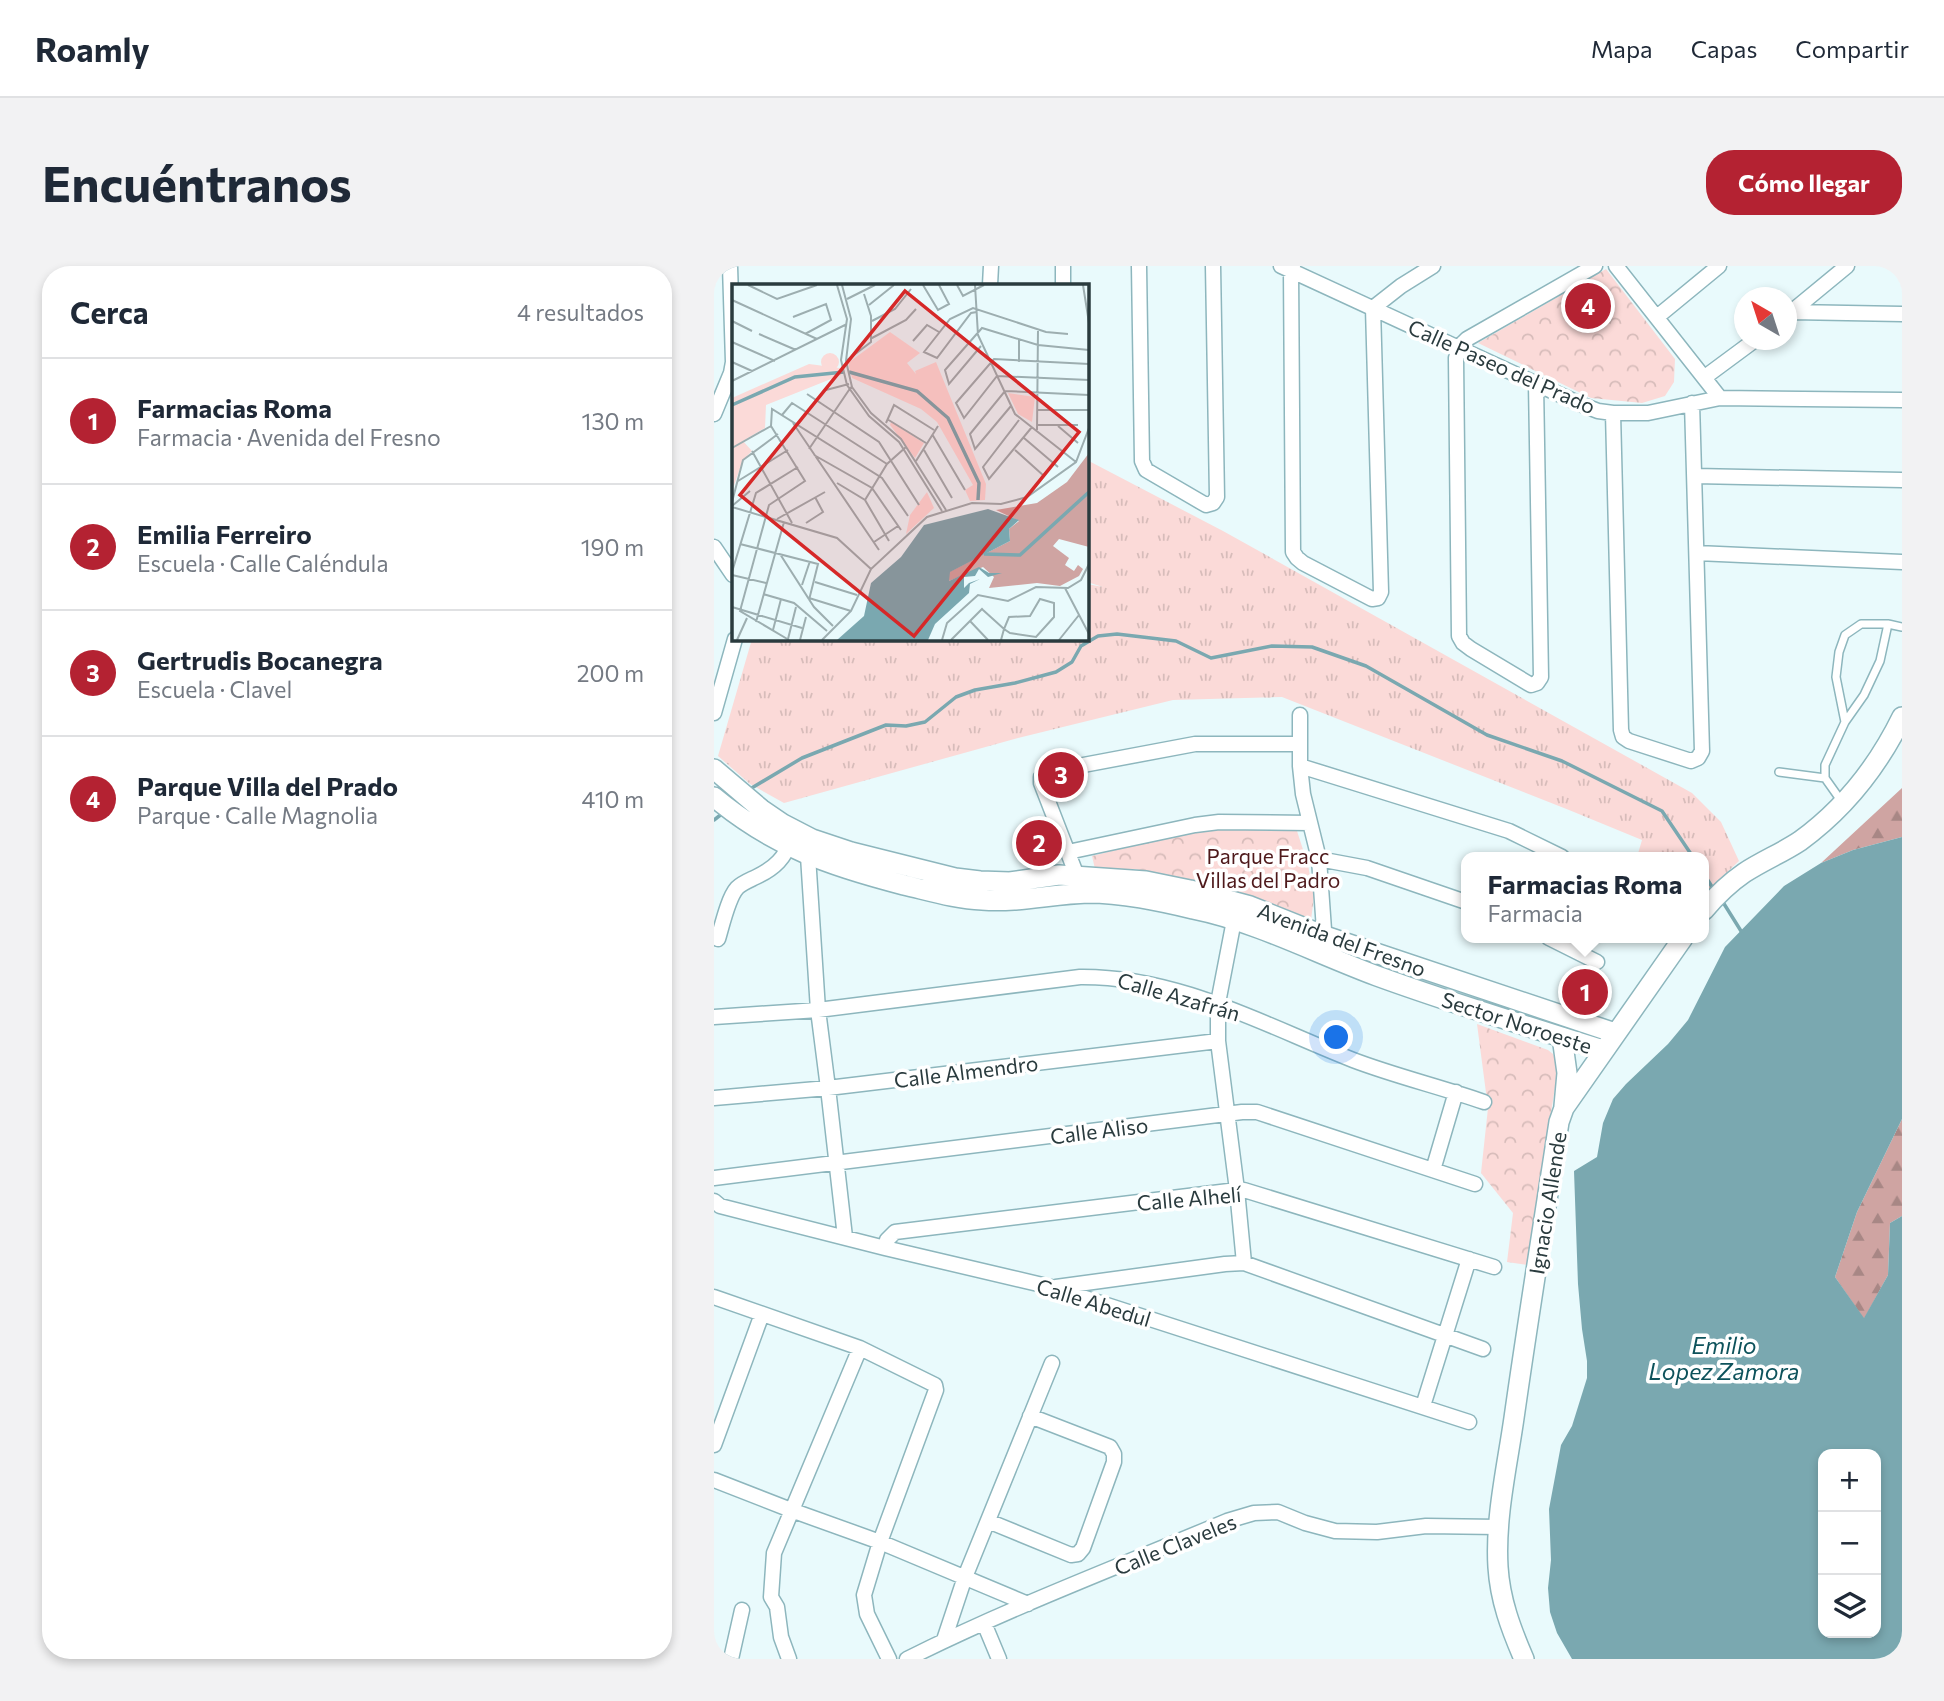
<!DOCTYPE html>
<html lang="es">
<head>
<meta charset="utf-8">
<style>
  :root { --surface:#fff; --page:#f2f2f3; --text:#1f2937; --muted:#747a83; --line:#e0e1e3; --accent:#b42232 }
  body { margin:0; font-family:Commissioner,sans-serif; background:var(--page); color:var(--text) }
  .controls { position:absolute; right:21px; bottom:21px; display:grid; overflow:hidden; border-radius:14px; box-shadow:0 4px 10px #0003 }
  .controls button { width:63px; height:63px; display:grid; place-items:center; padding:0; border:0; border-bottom:2px solid var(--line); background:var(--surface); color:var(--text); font:35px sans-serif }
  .compass { position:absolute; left:1020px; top:21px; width:63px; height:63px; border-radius:50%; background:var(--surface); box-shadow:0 4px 10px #0003; rotate:321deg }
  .you { position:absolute; left:623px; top:772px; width:24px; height:24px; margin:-18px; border:5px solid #fff; border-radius:50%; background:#1a73e8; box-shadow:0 0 0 10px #1a73e833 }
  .badge { display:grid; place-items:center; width:46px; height:46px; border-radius:50%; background:var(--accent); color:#fff; font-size:23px; font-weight:700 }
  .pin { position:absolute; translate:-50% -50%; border:4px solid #fff; box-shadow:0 2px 7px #0006 }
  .popup { position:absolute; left:747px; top:586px; width:248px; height:91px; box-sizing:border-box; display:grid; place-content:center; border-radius:14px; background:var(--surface); filter:drop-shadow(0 2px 5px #0005); font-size:23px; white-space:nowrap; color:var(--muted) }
  .popup b { font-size:26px; color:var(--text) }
  .popup::after { content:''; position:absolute; left:50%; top:100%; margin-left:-14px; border:14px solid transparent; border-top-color:var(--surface) }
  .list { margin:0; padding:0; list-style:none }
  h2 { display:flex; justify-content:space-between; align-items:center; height:91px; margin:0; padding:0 28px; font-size:30px }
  h2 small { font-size:23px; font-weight:400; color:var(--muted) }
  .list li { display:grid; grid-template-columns:46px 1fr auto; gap:21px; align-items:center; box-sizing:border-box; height:126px; padding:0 28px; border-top:2px solid var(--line) }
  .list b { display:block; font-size:26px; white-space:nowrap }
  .list p { margin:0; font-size:23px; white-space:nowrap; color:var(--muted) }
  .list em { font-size:23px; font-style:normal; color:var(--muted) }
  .icon { flex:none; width:38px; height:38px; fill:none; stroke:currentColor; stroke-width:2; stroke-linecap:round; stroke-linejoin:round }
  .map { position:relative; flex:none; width:1188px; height:1393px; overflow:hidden; border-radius:28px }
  header { display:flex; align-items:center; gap:42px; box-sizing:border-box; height:98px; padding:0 35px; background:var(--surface); border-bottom:2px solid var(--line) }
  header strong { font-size:33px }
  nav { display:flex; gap:38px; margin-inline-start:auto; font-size:24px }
  .intro { display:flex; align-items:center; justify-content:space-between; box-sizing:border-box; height:168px; padding:0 42px }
  h1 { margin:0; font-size:49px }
  .button { padding:18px 32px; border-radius:28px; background:var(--accent); color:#fff; font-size:24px; font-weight:700 }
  main { display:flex; gap:42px; padding:0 42px }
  aside { flex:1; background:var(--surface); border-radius:28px; box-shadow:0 4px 10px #0003 }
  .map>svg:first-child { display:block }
  .grass { fill:url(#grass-tufts) }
  .forest { fill:url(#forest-firs) }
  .park { fill:url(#park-crowns) }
  .water { fill:#7aa8b0; fill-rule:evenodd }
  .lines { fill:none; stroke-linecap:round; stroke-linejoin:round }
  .stream { stroke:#7aa8b0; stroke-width:3.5 }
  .lane-casing { stroke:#8db6bd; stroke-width:10 }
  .street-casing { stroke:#8db6bd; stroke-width:17 }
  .secondary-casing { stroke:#8db6bd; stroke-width:22 }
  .lane { stroke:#fff; stroke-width:7 }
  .street { stroke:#fff; stroke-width:14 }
  .secondary { stroke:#fff; stroke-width:19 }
  .labels { text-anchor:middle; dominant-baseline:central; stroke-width:7; stroke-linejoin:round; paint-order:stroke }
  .street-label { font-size:21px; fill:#2a3b3e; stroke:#fff }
  .park-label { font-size:21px; fill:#4e191b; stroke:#fff }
  .water-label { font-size:23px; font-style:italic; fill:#0d525b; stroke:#fff }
  .inset-river { fill:none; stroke:#7aa8b0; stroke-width:3.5 }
  .inset-road { fill:none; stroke:#9daeb0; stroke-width:2 }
  .view { fill:#d62828; fill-opacity:0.15; stroke:#d62828; stroke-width:3.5 }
  .inset-edge { fill:none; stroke:#2a3b3e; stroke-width:3.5 }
</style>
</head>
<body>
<header>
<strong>Roamly</strong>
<nav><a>Mapa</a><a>Capas</a><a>Compartir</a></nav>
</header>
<div class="intro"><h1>Encuéntranos</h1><a class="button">Cómo llegar</a></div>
<main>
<aside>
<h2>Cerca<small>4 resultados</small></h2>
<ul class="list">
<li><span class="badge">1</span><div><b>Farmacias Roma</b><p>Farmacia · Avenida del Fresno</p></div><em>130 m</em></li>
<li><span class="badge">2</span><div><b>Emilia Ferreiro</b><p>Escuela · Calle Caléndula</p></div><em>190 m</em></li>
<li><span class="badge">3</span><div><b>Gertrudis Bocanegra</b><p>Escuela · Clavel</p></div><em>200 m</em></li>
<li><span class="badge">4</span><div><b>Parque Villa del Prado</b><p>Parque · Calle Magnolia</p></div><em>410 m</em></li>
</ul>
</aside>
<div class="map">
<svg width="1188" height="1393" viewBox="0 0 1188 1393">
  <defs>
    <pattern id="grass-tufts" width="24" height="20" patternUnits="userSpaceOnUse" patternTransform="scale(1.75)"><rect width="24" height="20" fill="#fbdad8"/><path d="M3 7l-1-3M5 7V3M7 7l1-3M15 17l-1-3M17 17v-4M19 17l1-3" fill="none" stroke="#d7bcba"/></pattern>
    <pattern id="forest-firs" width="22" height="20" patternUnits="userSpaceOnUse" patternTransform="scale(1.75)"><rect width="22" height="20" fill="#cfa4a2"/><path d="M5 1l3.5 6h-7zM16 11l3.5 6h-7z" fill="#a88785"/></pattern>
    <pattern id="park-crowns" width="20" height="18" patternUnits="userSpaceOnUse" patternTransform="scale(1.75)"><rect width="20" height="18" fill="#fbdad8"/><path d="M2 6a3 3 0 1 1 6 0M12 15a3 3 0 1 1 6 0" fill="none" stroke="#d7bcba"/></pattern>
  </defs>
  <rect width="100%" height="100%" fill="#e9fafc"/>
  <path class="grass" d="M373,194L509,265L978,527L1007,556L1025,595L990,628V591H923L928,574L855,544L568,431L459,434L304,472L70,537L36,518L4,490L38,373H373V318L389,321L373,316Z"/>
  <path class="forest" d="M1188,522V571L1139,584L1107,597Z
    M1188,853V950L1176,957L1174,1009L1150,1053L1121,1011L1143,946Z"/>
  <path class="park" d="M892,3L961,93L960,116L951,130L928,137L877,132L764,77Z
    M502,563L583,565L594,599L600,631L597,654L567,643L421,603H381L378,590L453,571Z
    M763,758L834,784L839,788L844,801L814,999L793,996L799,947L767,907L774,842Z"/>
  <path class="water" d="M1188,571V853L1143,946L1121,1011L1150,1052L1174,1009L1176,957L1188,950V1393H858L843,1367L836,1346L834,1322L837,1294L835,1243L847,1179L858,1160L873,1112V1095L868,1063L864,1018L860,905L883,891L889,857L899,833L912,818L954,778L974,754L1011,681L1070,620L1107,597L1139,584ZM1109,1188H1162V1367H1109Z"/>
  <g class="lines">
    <path class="stream" d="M36,523L88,492L172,459L192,460L211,456L242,431L261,424L301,417L342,406L358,396L367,380L384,370L403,368L462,375L497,392L558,380L598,381L652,400L773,469L848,495L948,545L979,591
      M0,554L9,547
      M990,608L1000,624
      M1007,633L1027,665"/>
    <g class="lane-casing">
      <path id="lane" d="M1131,456L1150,429L1166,395L1174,358
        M1065,506L1111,512
        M1128,536L1111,512V499L1131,456L1122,411L1125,386L1131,369L1147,358H1174L1188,361"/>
    </g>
    <g class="street-casing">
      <path id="street" d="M349,0V19
        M425,0L428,195L432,204L492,239L499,237L503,231L499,0
        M567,0L866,138L884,145L899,147H934L1006,132L1188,134
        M579,0L577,4L579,286L583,292L589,297L658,333L664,332L667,326L659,42L687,20L719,0
        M902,0L1006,132
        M276,19L277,0
        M1078,46L1188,48
        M1076,47L1133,0
        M943,51L1005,0
        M991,111L1041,74
        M822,118L827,411L823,417L817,419L757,383L749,377L745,370L742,92L745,81L753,73L881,0
        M899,147L907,464L909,471L915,475L977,495L984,492L988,485L978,137
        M0,148L17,107L19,96L16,0
        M981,210L1188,214
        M0,281L19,309
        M983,287L1188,296
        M0,447L21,373
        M586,449V500L589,528L605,593L611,678
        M586,500L795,565L848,591
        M96,581L94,590L104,744L114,822L131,971
        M354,586L481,559L505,556L596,557
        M605,593L653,602L752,636
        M363,610L327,517V511L332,506L481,478H585
        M522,644L504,737V775L523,924L530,997
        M835,672L883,696
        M4,673C8,660 14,632 23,622C28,617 36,614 42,611C61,602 71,592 78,572
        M0,751L104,744L366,711C464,710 550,759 639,794C681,810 727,821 770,836
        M0,832L114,822L504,775
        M719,904L742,826
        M0,912L528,846H543L761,918
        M0,935L6,940L171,982L337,1021L755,1156
        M171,982L173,974L181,966L523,924H530L780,1001
        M342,1021L511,998L530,997L769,1083
        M0,1031L146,1082L221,1119L222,1124L166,1276L150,1329L153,1348L175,1393
        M709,1140L755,993
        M316,1150L396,1181L400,1188V1196L369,1282L364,1288
        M0,1179L48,1048
        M0,1214L77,1244L166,1276L314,1338
        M274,1255L357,1289L364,1288
        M270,1357L285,1393
        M230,1374L251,1311L338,1097
        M17,1393L28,1344
        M75,1393L67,1371L63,1341L57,1331L60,1287L146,1082
        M193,1393C297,1341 406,1300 513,1255L540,1247L564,1246L591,1257L621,1265L663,1266L712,1260L785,1261"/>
    </g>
    <g class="secondary-casing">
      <path id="secondary" d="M0,503L47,543L69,558L98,573L137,586L241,612L266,615L296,616L345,609L432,615L476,624L536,640L611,670L901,767
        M0,531C60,581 116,600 190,619C216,625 242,633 268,634C304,637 338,628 374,627C408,627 445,635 479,643C543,656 601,687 663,710C737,737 813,760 889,784
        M990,644C1002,630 1014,618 1030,607C1048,595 1068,587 1086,575C1130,543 1164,500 1188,451
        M848,771L853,807L850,840
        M810,1393C797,1363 786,1334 784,1301C781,1252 793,1201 800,1152C814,1053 830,955 845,856L850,842L969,672"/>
    </g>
    <use href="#lane" class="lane"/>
    <use href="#street" class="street"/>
    <use href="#secondary" class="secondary"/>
  </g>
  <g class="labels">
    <g class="street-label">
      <text transform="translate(788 100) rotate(24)">Calle Paseo del Prado</text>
      <text transform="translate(628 673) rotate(20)">Avenida del Fresno</text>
      <text transform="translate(465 730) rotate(16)">Calle Azafrán</text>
      <text transform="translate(803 756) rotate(18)">Sector Noroeste</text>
      <text transform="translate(252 805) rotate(-7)">Calle Almendro</text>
      <text transform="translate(385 864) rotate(-7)">Calle Aliso</text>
      <text transform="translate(475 932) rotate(-5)">Calle Alhelí</text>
      <text transform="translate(833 937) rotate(-81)">Ignacio Allende</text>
      <text transform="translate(380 1036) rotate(17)">Calle Abedul</text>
      <text transform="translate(461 1278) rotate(-22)">Calle Claveles</text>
    </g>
    <g class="park-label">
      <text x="554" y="589">Parque Fracc<tspan x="554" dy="24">Villas del Padro</tspan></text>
    </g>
    <g class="water-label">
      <text x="1010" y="1079">Emilio<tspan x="1010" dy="26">Lopez Zamora</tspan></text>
    </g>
  </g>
  <g transform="translate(18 18)">
    <rect width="357" height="357" fill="#e9fafc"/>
    <path d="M158,48L188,69L175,79L184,90L183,87L204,78L254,200L253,216L238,217L233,206L241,201L205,138L189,125L120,94L116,79ZM77,80L108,84L109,91L34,121L33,144L11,157L20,167L11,176L0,207V114Z" fill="#fbdad8"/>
    <path d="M357,169V263L327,255L321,262L337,274L333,281L342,287L346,281L351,285L347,292L328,302L305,299L257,304L262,293L251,283L217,297V288L278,257L277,245L287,237L264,226L305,219L335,198Z" fill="#cfa4a2"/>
    <path d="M89 78a9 9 0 1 1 18 0a9 9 0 1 1-18 0ZM276,109L303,113L300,138L286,130ZM159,138L192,159L183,174L158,141ZM195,208L202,224L174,250L178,231Z" fill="#fbdad8"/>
    <path d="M256,225L287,236L277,245L278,257L218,288L217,297L247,283L257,289H270L256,293L247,285L243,292L232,293V304L237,299L248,295L238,300L237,309L203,340L196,356H105L132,332L139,299L169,273L192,241Z" fill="#7aa8b0"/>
    <path class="inset-river" d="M117,88L185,107L216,134L247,199L246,216M0,121L63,93L112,88M252,270L288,271L357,208"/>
    <path class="inset-road" d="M16,1L45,15L85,1M105,1L115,35L109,76L115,101L137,132L167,158L210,227M110,1L119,35L114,77L120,103L139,129L169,155L214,226M191,1L206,26L217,20L207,1M225,1L231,12L252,1M243,1L246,51L283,130L344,178M351,1L357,39M115,15L143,1M0,16L85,55M137,21L162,1M245,28L239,29L205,74L192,68L218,35L241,24L314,48L336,50M61,33L94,20L99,36L73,50M0,37L20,47M140,37L163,25L179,5M27,50L64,66M140,54L174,36L184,25M287,55V78M181,57L195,41L207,48M0,58L43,77M249,62L217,100L213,86L250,44L306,61L357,66M114,77L139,58V32L132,10M0,78L20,87M357,80L262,75L224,119L232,134L265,92L357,96M0,97L115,40M94,106L117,100M75,110L147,158L187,221M279,122L243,165L238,150L273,107L357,111M305,126H357M50,131L60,119L155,180M155,135L194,159M287,136L251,183L257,195L300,143M61,139L147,266M154,139L162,121L202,146M305,141H346M326,142L346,159M305,146L306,45M200,150L233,206M292,154L326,183M0,164L39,142M77,165L119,103M192,166L220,214M283,166L312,192M20,167L60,239M82,171L140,204L169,246M184,177L206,142M6,197L56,166M105,199L133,216L157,257M133,216L155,180L174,163M0,218L11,176L46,150M0,222L18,207M0,223L105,254L139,285M45,235L93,208M74,239L91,228L83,213M142,258L166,242M8,260L86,280L77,316M48,270L82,323L101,342M0,288L24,209L66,183M0,291L34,299M83,298L125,311M70,301L78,277M333,304L357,350M31,310L62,319L95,347M77,314L119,327M0,323L70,344M238,337L256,356M24,338L52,238M41,346L49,315M56,355L64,323M5,356L15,334M57,356L8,327L37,221L73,197L39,142L40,125L150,194L176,232M68,356L74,333M90,356L119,327L139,285L195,233L240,219L269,220L295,213L344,178L357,144M210,356L215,339L246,311L276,317L304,303L336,304L349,296L357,280M219,356L250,325L251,326L272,345L278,349L304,353L322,333V319L308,315L298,332L277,333L272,345L269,356M327,356L347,331"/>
    <path class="view" d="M173,7L347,148L182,352L8,211Z"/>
    <rect width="357" height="357" class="inset-edge"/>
  </g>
</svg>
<div class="controls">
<button>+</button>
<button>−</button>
<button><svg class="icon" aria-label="layers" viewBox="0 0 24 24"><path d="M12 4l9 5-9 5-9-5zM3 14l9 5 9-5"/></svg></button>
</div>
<svg class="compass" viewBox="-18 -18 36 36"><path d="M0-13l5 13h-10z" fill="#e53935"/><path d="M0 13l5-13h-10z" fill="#747a83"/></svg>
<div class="you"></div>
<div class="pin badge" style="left:871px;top:726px">1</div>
<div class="popup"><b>Farmacias Roma</b>Farmacia</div>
<div class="pin badge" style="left:325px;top:577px">2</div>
<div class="pin badge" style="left:347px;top:509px">3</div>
<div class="pin badge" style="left:874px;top:40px">4</div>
</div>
</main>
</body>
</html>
